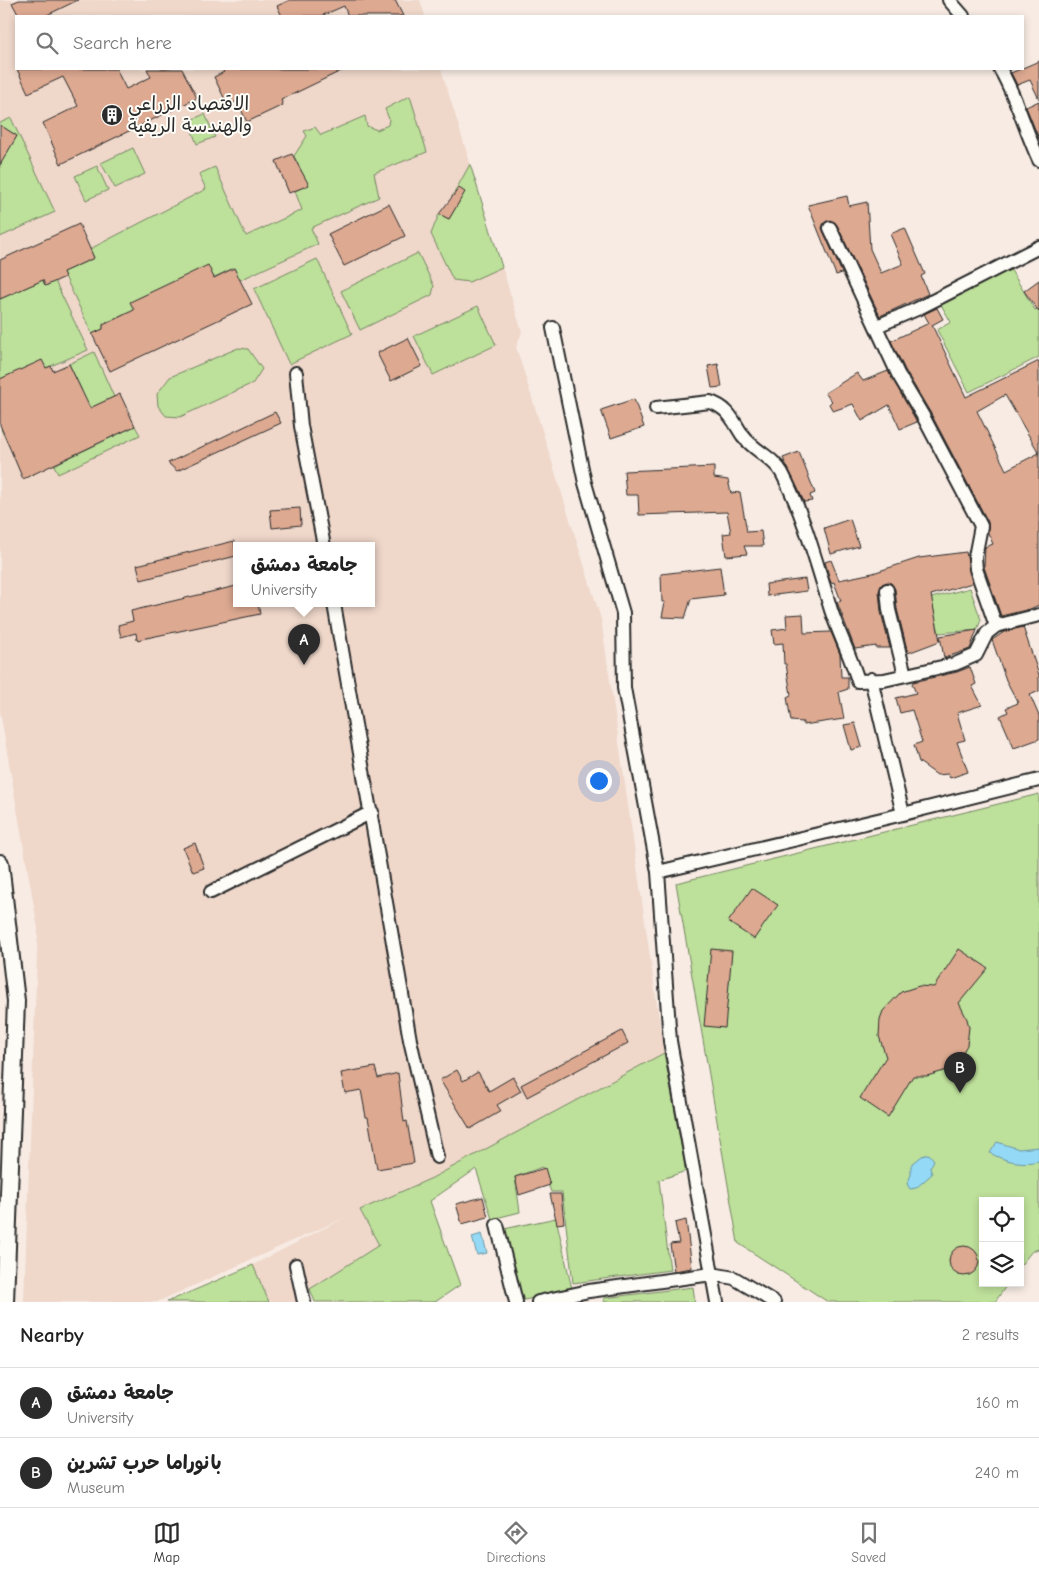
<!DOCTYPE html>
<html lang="en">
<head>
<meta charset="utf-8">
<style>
  :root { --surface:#fff; --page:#f2f2f2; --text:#222; --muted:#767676; --line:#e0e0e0; --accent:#2b2b2b }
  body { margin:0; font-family:"Comic Neue","Playpen Sans Arabic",sans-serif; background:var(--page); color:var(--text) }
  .controls { position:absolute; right:15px; bottom:15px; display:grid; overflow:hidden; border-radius:0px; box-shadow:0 2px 8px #0003 }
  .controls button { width:45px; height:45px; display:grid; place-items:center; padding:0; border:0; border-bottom:1px solid var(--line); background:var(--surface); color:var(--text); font:25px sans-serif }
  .you { position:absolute; left:598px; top:780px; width:18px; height:18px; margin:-12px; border:4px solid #fff; border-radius:50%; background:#1a73e8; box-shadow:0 0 0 8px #1a73e833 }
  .badge { display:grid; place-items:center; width:32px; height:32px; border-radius:50%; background:var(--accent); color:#fff; font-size:16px; font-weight:700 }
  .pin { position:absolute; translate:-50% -41px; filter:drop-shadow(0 1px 2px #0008) }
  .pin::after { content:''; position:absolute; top:26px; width:18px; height:15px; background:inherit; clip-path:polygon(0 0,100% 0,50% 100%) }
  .popup { position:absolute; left:233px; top:542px; width:142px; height:65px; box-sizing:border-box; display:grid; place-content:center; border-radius:0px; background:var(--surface); filter:drop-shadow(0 1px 4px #0005); font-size:16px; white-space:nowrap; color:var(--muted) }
  .popup b { font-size:19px; color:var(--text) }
  .popup::after { content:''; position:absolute; left:50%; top:100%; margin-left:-10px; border:10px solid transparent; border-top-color:var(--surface) }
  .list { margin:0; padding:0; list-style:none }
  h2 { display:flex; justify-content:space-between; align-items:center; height:65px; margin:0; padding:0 20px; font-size:21px }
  h2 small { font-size:16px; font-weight:400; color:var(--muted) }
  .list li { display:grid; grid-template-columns:32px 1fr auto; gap:15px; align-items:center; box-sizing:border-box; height:70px; padding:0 20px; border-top:1px solid var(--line) }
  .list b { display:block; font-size:19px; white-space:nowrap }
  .list p { margin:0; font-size:16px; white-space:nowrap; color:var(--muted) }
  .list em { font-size:16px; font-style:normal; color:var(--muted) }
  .icon { flex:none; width:28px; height:28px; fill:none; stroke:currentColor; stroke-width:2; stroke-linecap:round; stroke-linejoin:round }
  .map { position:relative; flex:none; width:1039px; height:1302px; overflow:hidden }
  .search { position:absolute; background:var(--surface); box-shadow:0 2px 8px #0003; left:15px; right:15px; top:15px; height:55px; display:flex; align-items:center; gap:12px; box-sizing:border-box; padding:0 18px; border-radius:0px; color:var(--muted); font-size:19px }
  .sheet { height:205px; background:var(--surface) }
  nav { display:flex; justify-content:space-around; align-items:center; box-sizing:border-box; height:70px; border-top:1px solid var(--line); background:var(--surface); font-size:14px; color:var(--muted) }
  nav a { display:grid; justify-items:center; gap:2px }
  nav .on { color:var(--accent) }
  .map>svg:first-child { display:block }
  .built { fill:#efd7ca; fill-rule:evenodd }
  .green { fill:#bde09a; stroke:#748662 }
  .water { fill:#94daf6; stroke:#6a94a5 }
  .building { fill:#dda991; stroke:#2b2b2b; fill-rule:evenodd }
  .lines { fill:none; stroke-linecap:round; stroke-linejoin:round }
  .minor-casing { stroke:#2b2b2b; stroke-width:16 }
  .tertiary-casing { stroke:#2b2b2b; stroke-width:20 }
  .minor { stroke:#fdfcf7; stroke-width:12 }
  .tertiary { stroke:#fdfcf7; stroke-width:16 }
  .labels { text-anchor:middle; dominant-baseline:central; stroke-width:4; stroke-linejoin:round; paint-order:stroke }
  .poi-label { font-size:19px; fill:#2b2b2b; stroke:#fdfcf7; text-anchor:start }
</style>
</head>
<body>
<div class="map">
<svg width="1039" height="1302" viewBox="0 0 1039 1302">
  <rect width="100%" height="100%" fill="#f7ebe3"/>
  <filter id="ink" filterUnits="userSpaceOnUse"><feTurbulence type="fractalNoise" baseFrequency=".02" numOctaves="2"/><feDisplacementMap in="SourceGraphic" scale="10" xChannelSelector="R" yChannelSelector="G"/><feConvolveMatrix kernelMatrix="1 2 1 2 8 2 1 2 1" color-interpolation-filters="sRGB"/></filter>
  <g filter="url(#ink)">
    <path class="built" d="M0,0H420L425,16H16V69H441L522,332L516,347L601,619L664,1053L432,1178L360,1210L379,1245L310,1289L304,1302H269L253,1265L346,1217L157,1302H24L38,929L0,711ZM236,546H372V604H236Z"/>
    <path class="green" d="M410,96L427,152L374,173L379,197L311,228L318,244L240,280L234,268L136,313H128L103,324V329L92,334L63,272L94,258L90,249L206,189L199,174L215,167L246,236L302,210L295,191L308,185L294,156L307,136L304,131L315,127L321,135L365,116L367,126L377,130L388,125L389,119L385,109Z
      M205,114L215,137L197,144L188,121Z
      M11,118L55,212L0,237V153L5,156L17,136L0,125V123Z
      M133,148L145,174L115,188L101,163Z
      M470,164L502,267L469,282L453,280L431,234L439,214L449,219L459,202L452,197Z
      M97,166L108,190L86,200L75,176Z
      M418,253L434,286L432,295L360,330L341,291Z
      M317,259L352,334L289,364L254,289Z
      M1009,267L1035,310L1039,308V357L969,392L937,330L951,322L940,303Z
      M43,280L46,286L55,281L88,350L46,368L0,379V299Z
      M478,306L496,345L433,375L414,336Z
      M238,348L248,349L262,369L253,383L180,417L166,416L158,406L157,394L170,377Z
      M94,352L114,397L9,446L1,429L82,391L69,364Z
      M135,426L140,435L58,474L54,465Z
      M970,588L981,620L977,630L939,633L931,598Z
      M1039,794V1249L1032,1251L1020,1266V1201H983V1283H1008L995,1302H828L738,1243L676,883Z
      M664,1053L686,1171L659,1180L670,1270L573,1283L562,1192H551L542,1167L515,1177L520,1212L492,1219L476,1169L430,1201L460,1285L435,1302H315L310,1289L379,1245L360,1210L432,1178Z
      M556,1218L572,1289L520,1301L504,1229Z
      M253,1265L269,1302H167Z
      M693,1287L695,1302H604V1298Z"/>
    <path class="water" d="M997,1142L1019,1149L1039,1147V1161C1022,1165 1004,1161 990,1153Z
      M929,1154L934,1160L930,1168L932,1174L916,1188L910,1189L907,1184L911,1175V1165L922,1156Z
      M482,1234L487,1253L477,1255L472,1237Z"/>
    <path class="building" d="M19,0H78L45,16H19L12,3Z
      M290,0H395L403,16H348L344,6L321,16H282L277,6Z
      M1039,61V99L1030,80L1017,85L1011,73Z
      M17,69H116L126,89L151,77L147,69H182L197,98L61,164L43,123L78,106L63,77L28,93Z
      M222,69H345L281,100L283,105L247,122L237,101L228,106L214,77L224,72Z
      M1039,101V139L1026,107Z
      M0,125L17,136L0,165Z
      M292,154L309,185L289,193L276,161Z
      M459,188L465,192L449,219L439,214Z
      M847,196L849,206L867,202L870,249L881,273L903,264L890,234L905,228L925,274L921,276L928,294L880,316L837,225L830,220L824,223L822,228L842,273L836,275L808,205Z
      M389,204L405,236L344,266L328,234Z
      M79,224L94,258L63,272L65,277L45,286L43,280L0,299V260Z
      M208,265L214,278L234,268L252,304L110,371L92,334L103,329V325L134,310L130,302Z
      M1039,280V312L1024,291Z
      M937,308L943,319L932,325L966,397L1039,361V605L1030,609L1001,616L984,567L985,547L993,544L988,533V522L930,412L905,370L891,341L929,323L924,314ZM1005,395L1039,453L1006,470L977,411Z
      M408,338L422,366L391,381L377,353Z
      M42,360L46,368L51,366L53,371L69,364L90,408L120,394L135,426L23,479L0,425V379Z
      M718,364L722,387L712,388L708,366Z
      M888,371L917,422L900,429L889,405L862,421L853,404L833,411L829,404L832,401L825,393L857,373L863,381Z
      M634,399L644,427L611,438L601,410Z
      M275,412L281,423L177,471L168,463Z
      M799,452L815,493L810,495L812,501L804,502L783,458Z
      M714,467V478L728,480L731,493L740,492L747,532L761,531L763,546H744L747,554L726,556L723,534L731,533L727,512L639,515L638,495H626L624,471Z
      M300,508L301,525L272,528L270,510Z
      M850,519L859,546L831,554L824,528Z
      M234,541L236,556L141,580L137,565Z
      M966,552L972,583L931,595L940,641L908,653L897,609L895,589L891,583L887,582L882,584L879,591L881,612L890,648H876V646L855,649L837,602L841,601L834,582L831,583L825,562L831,560L839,580L873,573L919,558Z
      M720,567L724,595L691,599L685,618L662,617L665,602H662L661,574Z
      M805,579L807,591L767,596L766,584Z
      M236,586V604H258L260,614L137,640L136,633L121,637L118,625L133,621L131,611Z
      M803,614L804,633L831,632L840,654L841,677H848V689L839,692L844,719L803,725V722L791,721L787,697L791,695L786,664H784L783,643L774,644L772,630L787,628L786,615Z
      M1023,627L1039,675V691L1030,695L1039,716V739L1014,748L1000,716L1008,712L1006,708L1018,703L1006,680L992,640L1004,632Z
      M977,630L970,649L944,658L940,636Z
      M970,667L976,684L972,686L982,705L957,713L965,740L957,742L968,772L950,778L948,774L937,775L919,762L914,745L922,742L912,710L900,713L896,698L916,693L912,684L913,682L957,672Z
      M855,723L862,747L851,750L844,725Z
      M195,843L204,868L193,872L183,848Z
      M752,888L778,905L754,939L728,922Z
      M711,949L732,951L725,1028L704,1026Z
      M959,949L988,968L959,1003L967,1019L969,1027L967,1045L958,1061L944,1071L927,1076H913L888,1117L860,1098L886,1057L879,1036L880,1019L883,1011L901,992L919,986L934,987Z
      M622,1031L628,1043L527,1097L521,1085Z
      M375,1067L378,1078L398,1073L404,1122L407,1121L414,1163L377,1169L368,1117H366L361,1090L345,1093L341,1073Z
      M457,1070L463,1081L478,1072L489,1091L513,1077L521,1091L497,1105L501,1111L470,1129L440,1080Z
      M545,1168L550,1185L519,1195L515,1177Z
      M550,1194H561L564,1223L557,1224Z
      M483,1197L488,1217L462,1224L456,1204Z
      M686,1220L692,1268L674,1271L670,1244L679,1243L675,1223Z
      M949 1261a15 15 0 1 1 30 0a15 15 0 1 1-30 0Z"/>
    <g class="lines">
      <g class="minor-casing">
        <path id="minor" d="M949,0L963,16
          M1000,69C1017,98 1025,130 1039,160
          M830,228L898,374L923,416L981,526L975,557L976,569L996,626
          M877,326L917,309L1039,247
          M553,328L585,483L623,613L624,688L658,872L670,1041L717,1302
          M296,373L301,426L324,546
          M656,408L710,402C729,408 733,421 743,436C754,451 773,457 782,473C804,515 817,565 831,610C839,634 851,657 858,681L884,680L955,664L976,655L987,633L996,626L1039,615
          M887,590L889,610L905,675
          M334,604L410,1040L437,1157
          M871,679L903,814
          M658,872L903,814L1039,780
          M211,892L372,812
          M497,1225L516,1302
          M296,1265L304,1302
          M538,1302L589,1291L712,1274L734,1278L774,1302"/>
      </g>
      <g class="tertiary-casing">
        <path id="tertiary" d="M0,863L16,1001L5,1302"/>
      </g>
      <use href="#minor" class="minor"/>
      <use href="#tertiary" class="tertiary"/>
    </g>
  </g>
  <defs>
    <g id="building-disc" transform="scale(1.125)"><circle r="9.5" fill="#2b2b2b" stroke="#fdfcf7"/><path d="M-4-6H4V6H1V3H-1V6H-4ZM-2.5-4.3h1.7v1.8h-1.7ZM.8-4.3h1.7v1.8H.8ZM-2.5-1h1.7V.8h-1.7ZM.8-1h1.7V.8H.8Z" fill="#fff"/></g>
  </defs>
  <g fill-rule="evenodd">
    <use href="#building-disc" x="112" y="115"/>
  </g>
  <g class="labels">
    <g class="poi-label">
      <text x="128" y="104">الاقتصاد الزراعي<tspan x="128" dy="22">والهندسة الريفية</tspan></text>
    </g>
  </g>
</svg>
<div class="controls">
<button><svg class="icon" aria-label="locate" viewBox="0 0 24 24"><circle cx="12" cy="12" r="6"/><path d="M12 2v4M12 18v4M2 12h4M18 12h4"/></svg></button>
<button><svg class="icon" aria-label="layers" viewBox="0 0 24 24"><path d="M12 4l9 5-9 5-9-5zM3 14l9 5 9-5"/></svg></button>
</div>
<div class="you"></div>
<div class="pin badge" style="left:304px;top:665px">A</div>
<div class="popup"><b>جامعة دمشق</b>University</div>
<div class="pin badge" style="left:960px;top:1093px">B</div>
<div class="search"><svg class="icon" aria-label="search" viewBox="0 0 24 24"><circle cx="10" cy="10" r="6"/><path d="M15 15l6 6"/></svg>Search here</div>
</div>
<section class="sheet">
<h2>Nearby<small>2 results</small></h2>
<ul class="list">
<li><span class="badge">A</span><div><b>جامعة دمشق</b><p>University</p></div><em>160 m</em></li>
<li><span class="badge">B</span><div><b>بانوراما حرب تشرين</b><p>Museum</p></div><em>240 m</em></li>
</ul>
</section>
<nav>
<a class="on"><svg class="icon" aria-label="map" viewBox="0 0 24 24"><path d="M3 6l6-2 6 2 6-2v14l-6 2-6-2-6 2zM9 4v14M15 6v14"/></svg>Map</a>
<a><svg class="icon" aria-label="directions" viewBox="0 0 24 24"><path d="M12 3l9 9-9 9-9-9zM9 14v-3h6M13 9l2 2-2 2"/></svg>Directions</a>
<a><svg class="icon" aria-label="saved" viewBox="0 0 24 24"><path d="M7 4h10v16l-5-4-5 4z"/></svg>Saved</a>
</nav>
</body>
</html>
